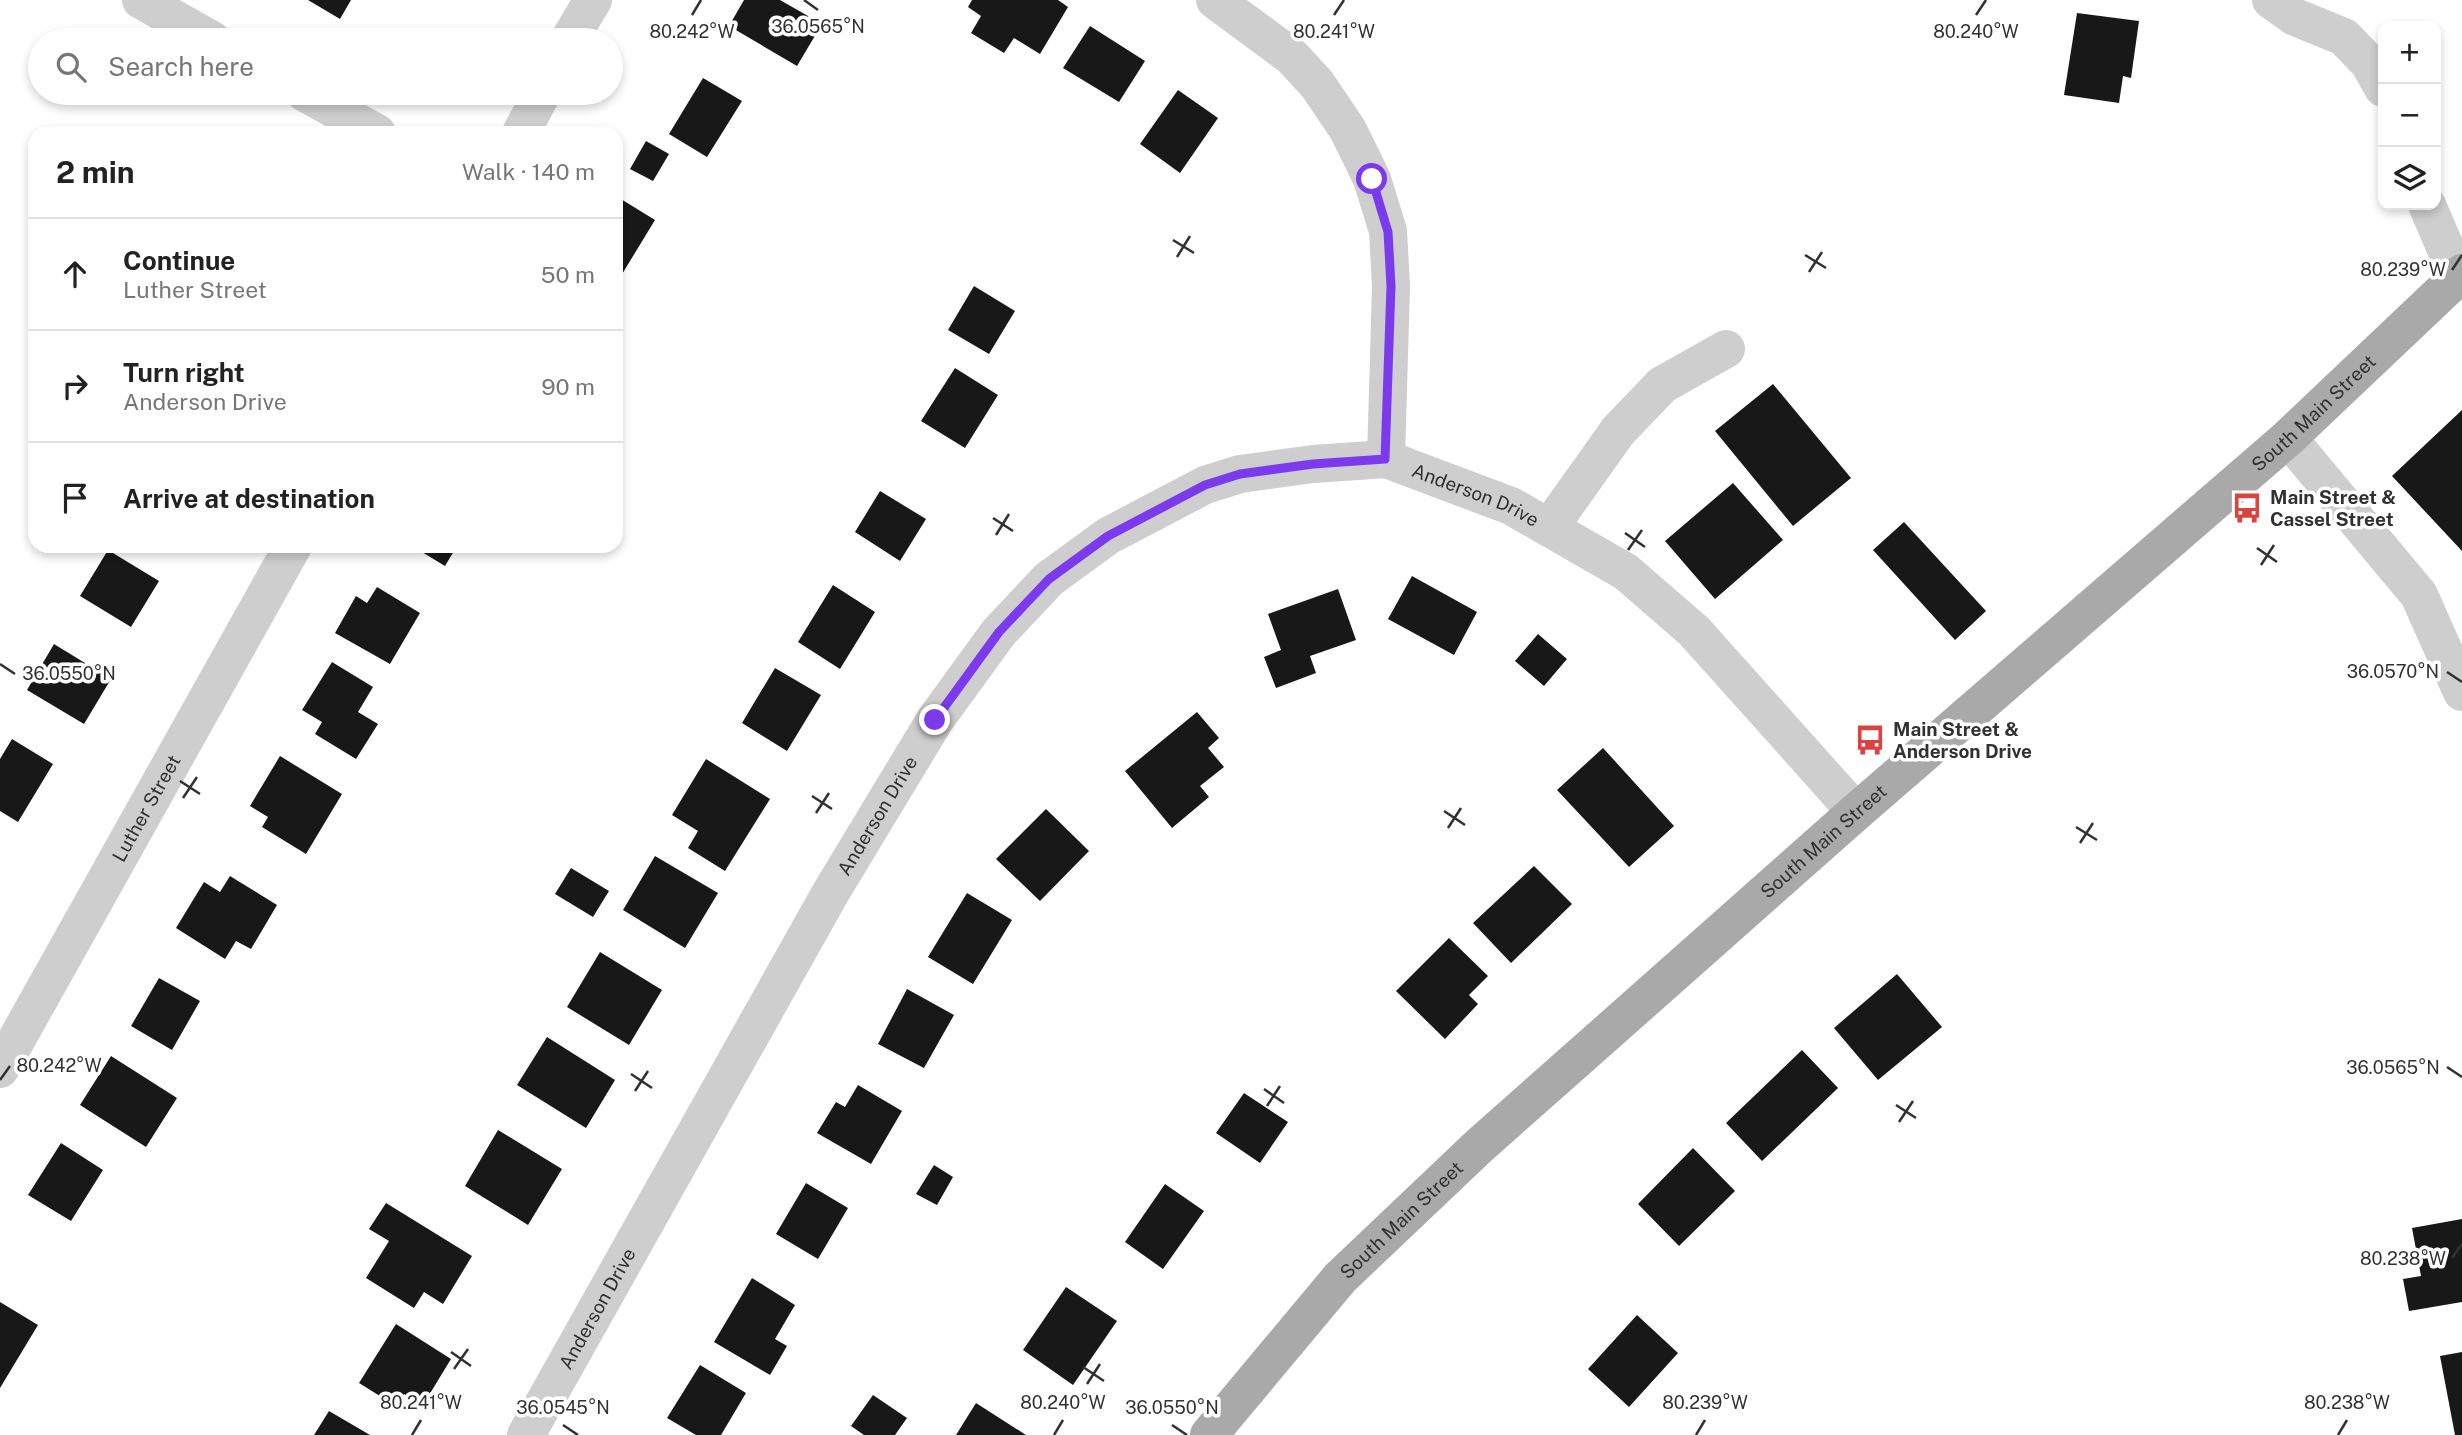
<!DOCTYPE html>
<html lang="en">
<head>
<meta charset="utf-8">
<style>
  :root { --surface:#fff; --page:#f2f2f2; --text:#222; --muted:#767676; --line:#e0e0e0 }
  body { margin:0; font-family:"Public Sans",sans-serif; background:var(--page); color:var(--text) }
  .controls { position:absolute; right:21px; top:21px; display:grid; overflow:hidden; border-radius:14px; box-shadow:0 4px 10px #0003 }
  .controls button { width:63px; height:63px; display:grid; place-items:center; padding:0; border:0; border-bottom:2px solid var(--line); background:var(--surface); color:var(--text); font:35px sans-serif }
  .stop { position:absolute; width:21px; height:21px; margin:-16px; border:5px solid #7c3aed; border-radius:50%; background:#fff }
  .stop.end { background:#7c3aed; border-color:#fff; box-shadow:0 2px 7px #0008 }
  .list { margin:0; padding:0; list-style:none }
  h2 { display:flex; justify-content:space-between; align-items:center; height:91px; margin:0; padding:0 28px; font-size:30px }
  h2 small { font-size:23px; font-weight:400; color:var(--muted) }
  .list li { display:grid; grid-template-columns:46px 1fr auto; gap:21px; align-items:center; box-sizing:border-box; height:112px; padding:0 28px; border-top:2px solid var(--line) }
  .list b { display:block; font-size:26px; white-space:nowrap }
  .list p { margin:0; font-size:23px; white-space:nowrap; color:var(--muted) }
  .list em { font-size:23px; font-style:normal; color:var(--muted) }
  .icon { flex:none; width:38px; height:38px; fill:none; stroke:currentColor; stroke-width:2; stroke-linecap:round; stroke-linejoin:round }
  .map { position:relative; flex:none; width:2462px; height:1435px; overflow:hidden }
  .search { position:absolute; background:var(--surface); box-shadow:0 4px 10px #0003; left:28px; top:28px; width:595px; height:77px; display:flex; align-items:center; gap:18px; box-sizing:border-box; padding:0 24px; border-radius:38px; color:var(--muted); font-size:26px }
  .panel { position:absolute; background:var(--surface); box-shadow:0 4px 10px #0003; left:28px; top:126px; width:595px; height:427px; border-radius:21px }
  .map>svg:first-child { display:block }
  .building { fill:#181818 }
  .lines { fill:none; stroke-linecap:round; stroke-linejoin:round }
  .minor { stroke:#cecece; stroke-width:38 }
  .major { stroke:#a9a9a9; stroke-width:38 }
  .route { stroke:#7c3aed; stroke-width:9 }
  .ticks { fill:none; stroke:#313131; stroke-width:2.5 }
  .labels { text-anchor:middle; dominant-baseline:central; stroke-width:7; stroke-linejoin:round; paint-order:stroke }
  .street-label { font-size:19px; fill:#313131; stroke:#fff }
  .poi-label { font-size:19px; font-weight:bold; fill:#313131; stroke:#fff; text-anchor:start }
  .ticks-label { font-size:18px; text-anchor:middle; fill:#313131; stroke:#fff; stroke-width:7; stroke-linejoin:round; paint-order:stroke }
</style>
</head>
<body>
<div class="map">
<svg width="2462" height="1435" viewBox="0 0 2462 1435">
  <rect width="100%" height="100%" fill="#fff"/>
  <path class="building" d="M308,0H351L340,19Z
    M744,0H780L822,24L797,66L729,26Z
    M972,0H1058L1068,7L1040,54L1014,38L1004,53L971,33L981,16L968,7Z
    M2077,13L2139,21L2131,78L2123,76L2119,103L2064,95Z
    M1090,26L1145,61L1119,102L1063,68Z
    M703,78L742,101L707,157L669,134Z
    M1178,90L1218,118L1180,173L1140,144Z
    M646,141L669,154L653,181L630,169Z
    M616,196L655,220L616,284Z
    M974,286L1015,311L989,354L948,330Z
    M955,368L998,395L965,448L921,421Z
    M1773,384L1851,478L1793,526L1715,431Z
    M2462,410V551L2392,476Z
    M1733,483L1783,540L1715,599L1665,541Z
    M880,491L926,519L900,561L855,532Z
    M1904,522L1986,611L1955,640L1873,550Z
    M412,546H457L445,566Z
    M108,550L159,581L131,627L80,596Z
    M1412,576L1477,612L1454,655L1388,619Z
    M833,585L875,612L840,669L798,642Z
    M377,587L420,613L390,664L335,633L356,596L367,603Z
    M1338,589L1356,640L1310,656L1316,673L1276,688L1264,657L1281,650L1268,614Z
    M1538,634L1567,659L1544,686L1515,661Z
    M54,644L111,679L84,724L27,690Z
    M332,662L373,687L358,712L378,724L356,759L315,734L322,722L302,710Z
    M775,668L821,695L787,751L742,723Z
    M1197,712L1219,738L1208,748L1224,767L1200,786L1209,797L1172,828L1125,771Z
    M12,739L53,764L18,822L0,811V759Z
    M1603,748L1674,826L1629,867L1557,790Z
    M280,756L342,794L306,854L262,827L268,817L250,806Z
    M706,759L770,799L725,871L688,848L698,831L672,815Z
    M1046,809L1089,851L1040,901L996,859Z
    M655,856L718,893L685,948L623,910Z
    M1534,866L1572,904L1511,963L1473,923Z
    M571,868L609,891L593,917L555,894Z
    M230,876L277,905L251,949L236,941L225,959L176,928L204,882L220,892Z
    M967,893L1012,920L973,984L928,957Z
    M1449,938L1488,976L1469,995L1478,1004L1445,1039L1396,991Z
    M600,952L662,990L629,1045L567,1007Z
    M1897,974L1942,1027L1878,1080L1834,1028Z
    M159,978L200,1001L172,1050L131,1026Z
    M907,989L954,1015L924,1068L878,1044Z
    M547,1037L615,1080L586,1128L517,1085Z
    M1802,1050L1838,1088L1762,1161L1726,1123Z
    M111,1056L177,1098L146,1147L80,1105Z
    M858,1085L902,1111L871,1164L817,1133L836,1102L845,1107Z
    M1244,1093L1288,1122L1260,1163L1216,1133Z
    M498,1130L562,1169L528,1225L465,1186Z
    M61,1143L103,1170L71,1221L28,1195Z
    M1693,1148L1735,1191L1679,1246L1638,1204Z
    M934,1165L953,1177L937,1205L916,1194Z
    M806,1183L848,1208L818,1259L776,1234Z
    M1165,1184L1204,1211L1163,1269L1125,1242Z
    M386,1203L472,1256L443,1304L424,1292L414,1308L366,1278L389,1241L369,1229Z
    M2462,1219V1302L2409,1311L2403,1279L2421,1276L2412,1228Z
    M752,1278L795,1305L775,1339L787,1346L770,1375L714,1342Z
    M1066,1287L1117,1321L1073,1385L1023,1350Z
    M0,1302L38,1325L0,1388Z
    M1637,1315L1678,1353L1629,1407L1588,1369Z
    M396,1324L451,1359L423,1405L404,1394L396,1406L359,1383Z
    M2462,1352V1435H2455L2440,1356Z
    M700,1365L746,1393L721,1435H696L667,1418Z
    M873,1395L907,1418L895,1435H864L851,1426Z
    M976,1403L1026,1435H956Z
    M329,1411L370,1435H314Z"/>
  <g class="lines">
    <g class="minor">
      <path d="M141,0L212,40"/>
      <path d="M1215,0L1292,57L1317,84L1348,130L1372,179L1388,231L1391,286L1386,459"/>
      <path d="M2271,0L2295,17L2344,37L2369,63L2383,88"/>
      <path d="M569,40L593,0"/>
      <path d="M305,93L377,133"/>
      <path d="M521,133L542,93"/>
      <path d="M2427,205L2458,277"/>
      <path d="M2288,438L2419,595L2462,692"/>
      <path d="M1549,528L1618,431L1662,385L1726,349"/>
      <path id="s1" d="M0,1069L293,546"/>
      <path id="s2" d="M526,1435L831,892L935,720L999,632L1049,579L1108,536L1205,485L1240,474L1313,464L1386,459L1511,506L1626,572L1694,631L1856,812"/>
    </g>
    <path class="major" id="s3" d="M1209,1435L1340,1278L1478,1147L1856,812L2288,438L2462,273"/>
  </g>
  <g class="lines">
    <path class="route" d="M935,720L999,632L1049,579L1108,536L1205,485L1240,474L1313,464L1385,459L1391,286L1388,232L1372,179"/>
  </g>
  <path class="ticks" d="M804,0L818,10M692,15L701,0M1334,15L1344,0M1976,15L1986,0M1173,240L1194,253M1805,255L1826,268M1177,257L1190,236M2452,270L2462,255M1809,272L1822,252M993,518L1013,531M1625,533L1645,547M996,535L1009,514M2257,548L2277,562M1628,550L1642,530M2261,565L2274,545M0,664L15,674M2447,672L2462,682M180,781L200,794M812,796L832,809M183,798L197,777M1444,811L1465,825M816,813L829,793M2076,827L2097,840M1448,828L1461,808M2080,843L2093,823M2447,1067L2462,1077M631,1074L652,1088M0,1080L10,1066M1264,1089L1284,1103M635,1091L648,1071M1896,1105L1916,1118M1267,1106L1280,1086M1899,1122L1913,1101M2452,1258L2462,1244M451,1352L471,1366M1083,1367L1104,1381M454,1369L468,1349M1087,1384L1100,1364M563,1425L578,1435M1172,1425L1187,1435M412,1435L421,1420M1054,1435L1063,1420M1696,1435L1705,1420M2338,1435L2347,1420"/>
  <defs>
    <g id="bus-bare" transform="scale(2.415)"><path d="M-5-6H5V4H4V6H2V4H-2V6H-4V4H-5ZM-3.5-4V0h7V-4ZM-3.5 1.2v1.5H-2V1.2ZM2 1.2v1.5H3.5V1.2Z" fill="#dc423f" stroke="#fff" stroke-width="2.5" paint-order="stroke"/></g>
  </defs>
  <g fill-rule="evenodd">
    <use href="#bus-bare" x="2247" y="508"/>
    <use href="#bus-bare" x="1870" y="740"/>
  </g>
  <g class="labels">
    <g class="street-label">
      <text stroke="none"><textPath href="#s3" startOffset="1507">South Main Street</textPath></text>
      <text stroke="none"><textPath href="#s2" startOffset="1468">Anderson Drive</textPath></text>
      <text stroke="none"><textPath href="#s1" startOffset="299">Luther Street</textPath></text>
      <text stroke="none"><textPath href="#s2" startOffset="712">Anderson Drive</textPath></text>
      <text stroke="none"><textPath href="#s3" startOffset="856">South Main Street</textPath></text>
      <text stroke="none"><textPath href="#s3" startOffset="289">South Main Street</textPath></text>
      <text stroke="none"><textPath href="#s2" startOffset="145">Anderson Drive</textPath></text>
    </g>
    <g class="poi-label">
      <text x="2270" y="497">Main Street &amp;<tspan x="2270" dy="22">Cassel Street</tspan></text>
      <text x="1893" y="729">Main Street &amp;<tspan x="1893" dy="22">Anderson Drive</tspan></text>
    </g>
  </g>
  <g class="ticks-label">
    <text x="818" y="33">36.0565°N</text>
    <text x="692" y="38">80.242°W</text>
    <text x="1334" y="38">80.241°W</text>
    <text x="1976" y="38">80.240°W</text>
    <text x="2403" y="276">80.239°W</text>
    <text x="2393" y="678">36.0570°N</text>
    <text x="69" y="680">36.0550°N</text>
    <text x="59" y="1072">80.242°W</text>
    <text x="2393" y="1074">36.0565°N</text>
    <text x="2403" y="1265">80.238°W</text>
    <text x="421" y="1409">80.241°W</text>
    <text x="1063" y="1409">80.240°W</text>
    <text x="1705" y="1409">80.239°W</text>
    <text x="2347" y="1409">80.238°W</text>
    <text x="563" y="1414">36.0545°N</text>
    <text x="1172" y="1414">36.0550°N</text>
  </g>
</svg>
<div class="controls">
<button>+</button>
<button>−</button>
<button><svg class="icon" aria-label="layers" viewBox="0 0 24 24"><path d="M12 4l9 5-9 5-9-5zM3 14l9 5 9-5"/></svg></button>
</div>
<div class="stop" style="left:1372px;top:179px"></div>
<div class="stop end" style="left:935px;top:720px"></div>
<div class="search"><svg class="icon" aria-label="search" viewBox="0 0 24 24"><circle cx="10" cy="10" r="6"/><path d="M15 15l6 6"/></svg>Search here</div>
<section class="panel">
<h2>2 min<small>Walk · 140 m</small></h2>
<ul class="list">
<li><svg class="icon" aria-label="ahead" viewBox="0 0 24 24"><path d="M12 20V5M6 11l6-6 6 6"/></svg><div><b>Continue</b><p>Luther Street</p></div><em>50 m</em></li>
<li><svg class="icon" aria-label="right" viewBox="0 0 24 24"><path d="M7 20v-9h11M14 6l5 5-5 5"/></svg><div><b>Turn right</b><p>Anderson Drive</p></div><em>90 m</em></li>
<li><svg class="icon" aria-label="arrive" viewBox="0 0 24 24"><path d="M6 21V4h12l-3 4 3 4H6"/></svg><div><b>Arrive at destination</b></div></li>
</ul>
</section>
</div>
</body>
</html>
